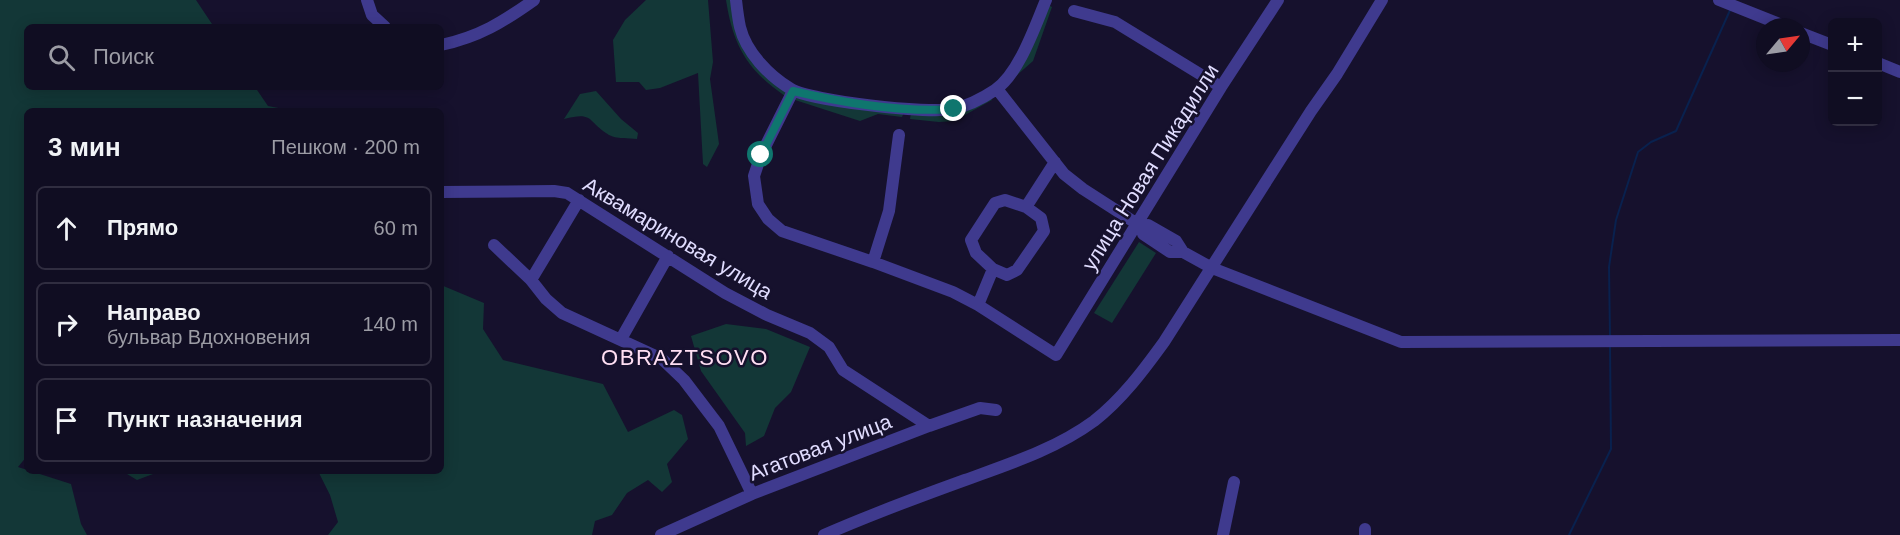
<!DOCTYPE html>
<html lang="ru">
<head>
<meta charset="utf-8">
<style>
  :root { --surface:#100d22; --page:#1e1b2f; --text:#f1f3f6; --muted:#9c9ca5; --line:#302d40 }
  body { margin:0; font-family:Helvetica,sans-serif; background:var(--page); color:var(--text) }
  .controls { position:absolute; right:18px; top:18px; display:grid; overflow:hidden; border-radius:9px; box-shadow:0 3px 15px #0003 }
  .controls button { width:54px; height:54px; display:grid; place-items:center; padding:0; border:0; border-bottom:2px solid var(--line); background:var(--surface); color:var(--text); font:30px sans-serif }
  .compass { position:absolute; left:1756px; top:18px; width:54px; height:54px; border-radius:50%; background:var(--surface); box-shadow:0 3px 15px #0003; rotate:61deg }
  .stop { position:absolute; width:18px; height:18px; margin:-14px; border:4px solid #0f766e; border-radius:50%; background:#fff }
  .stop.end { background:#0f766e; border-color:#fff; box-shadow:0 2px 6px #0008 }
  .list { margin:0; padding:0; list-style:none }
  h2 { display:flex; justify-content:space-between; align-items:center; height:78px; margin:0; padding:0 24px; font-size:26px }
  h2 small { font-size:20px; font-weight:400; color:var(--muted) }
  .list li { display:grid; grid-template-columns:39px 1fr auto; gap:18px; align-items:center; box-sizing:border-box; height:84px; margin:0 12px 12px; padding:0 12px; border:2px solid var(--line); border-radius:9px }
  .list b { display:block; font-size:22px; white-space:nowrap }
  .list p { margin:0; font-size:20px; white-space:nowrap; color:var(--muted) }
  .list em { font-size:20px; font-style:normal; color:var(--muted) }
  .icon { flex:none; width:33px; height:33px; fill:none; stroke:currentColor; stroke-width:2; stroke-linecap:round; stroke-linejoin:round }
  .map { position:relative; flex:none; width:1900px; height:535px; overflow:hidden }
  .search { position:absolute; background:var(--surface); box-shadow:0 3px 15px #0003; left:24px; top:24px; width:420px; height:66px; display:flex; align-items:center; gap:15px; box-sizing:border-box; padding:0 21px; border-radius:9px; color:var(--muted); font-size:22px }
  .panel { position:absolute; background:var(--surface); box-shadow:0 3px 15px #0003; left:24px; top:108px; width:420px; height:366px; border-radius:9px }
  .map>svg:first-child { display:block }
  .green { fill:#133737 }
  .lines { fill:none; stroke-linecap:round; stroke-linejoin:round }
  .stream { stroke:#09214e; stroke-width:2 }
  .minor { stroke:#3f3a8e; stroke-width:12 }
  .route { stroke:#0f766e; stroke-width:8 }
  .labels { text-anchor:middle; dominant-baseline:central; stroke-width:5; stroke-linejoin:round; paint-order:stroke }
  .street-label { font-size:21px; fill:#e1ddff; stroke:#16112d }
  .neighbourhood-label { font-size:22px; letter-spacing:1.5px; fill:#ffdff3; stroke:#16112d }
</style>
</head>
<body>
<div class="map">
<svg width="1900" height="535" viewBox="0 0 1900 535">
  <rect width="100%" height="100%" fill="#16112d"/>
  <path class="green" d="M0,0H196L214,27H27V87H255L268,106L294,111H27V456L18,467L71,484L81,524L87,535H0Z
    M646,0H708L713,62L710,79L719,144L707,167L703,164L698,73L660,88L646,90L639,82H616L613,40L625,20Z
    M726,0H731L736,24L787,92L785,96C747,70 733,45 726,0Z
    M1048,5L1052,7L1033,61L1008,83Z
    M596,91L621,119L638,133L637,139C629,138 616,139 609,135C587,122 595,111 564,119L580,94Z
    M990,96L992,100L954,121L939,122L910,119L911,113Z
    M796,97L904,112L902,117L878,114L860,121L795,100Z
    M1139,242L1156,253L1112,323L1094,313Z
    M441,285L484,303L483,329L503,360L603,384L628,432L674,410L682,415L688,439L667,464L672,482L662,492L648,480L627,493L612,515L595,521L592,535H328L338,522L330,495L318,471H441Z
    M726,324L766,329L810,347L791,392L775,408L764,436L746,446L745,433L701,371L691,336Z
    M122,471H161L137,480Z"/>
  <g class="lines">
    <path class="stream" d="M1610,336L1609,267L1616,220L1638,152L1651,142L1676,131L1731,8
      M1569,535L1611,449L1610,345"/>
    <path class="minor" d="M367,0L372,15L385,27
      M736,0C737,9 738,18 740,27C746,52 769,76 791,89C811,101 929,114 953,109C967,106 983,98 995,90C1019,74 1035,26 1046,0
      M1719,0L1787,27
      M1074,11L1115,22L1221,87
      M1801,33L1832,45
      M441,45C479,37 503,22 534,0
      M1878,63L1900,72
      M997,89L1064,174L1083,189L1142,227
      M793,91L761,155L754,176L758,204L768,219L782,231L873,262L953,292L978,305L1056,355L1221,87L1278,0
      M441,192L554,191L567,193L725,293L767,315L810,333L829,347L843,370L929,426
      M1148,225L1176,241L1183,252H1170L1143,234L1142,227Z
      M494,245L531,280L546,299L562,313L662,359L684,380L719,426L752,494
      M1183,252L1212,268L1401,342L1900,340
      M873,262L889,211L899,135
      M993,269L976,253L971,240L995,203L1005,200L1026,207
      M531,280L579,200
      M978,305L993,269L1007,275L1017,270L1044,231L1041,218L1026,207L1055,162
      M621,339L668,256
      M661,535L752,494L929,426L980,408L996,410
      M824,535C870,515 918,497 965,480C1009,464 1056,449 1094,421C1122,399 1143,371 1164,342L1311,111L1337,74L1382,0
      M1223,535L1234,482
      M1365,535V529"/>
  </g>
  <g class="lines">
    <path class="route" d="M761,155L793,91C844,103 901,113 954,109"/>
  </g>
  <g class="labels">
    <g class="street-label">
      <text transform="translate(1150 167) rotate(-58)">улица Новая Пикадилли</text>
      <text transform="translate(678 238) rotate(31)">Аквамариновая улица</text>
      <text transform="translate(820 447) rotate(-21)">Агатовая улица</text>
    </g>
    <g class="neighbourhood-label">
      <text x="685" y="357">OBRAZTSOVO</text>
    </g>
  </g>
</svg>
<div class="controls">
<button>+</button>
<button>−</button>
</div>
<svg class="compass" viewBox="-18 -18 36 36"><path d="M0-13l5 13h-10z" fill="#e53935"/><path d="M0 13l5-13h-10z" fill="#9c9ca5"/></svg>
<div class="stop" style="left:761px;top:155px"></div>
<div class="stop end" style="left:954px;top:109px"></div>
<div class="search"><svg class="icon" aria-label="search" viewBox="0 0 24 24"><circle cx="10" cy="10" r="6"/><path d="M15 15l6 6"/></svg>Поиск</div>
<section class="panel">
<h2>3 мин<small>Пешком · 200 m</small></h2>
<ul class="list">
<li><svg class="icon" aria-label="ahead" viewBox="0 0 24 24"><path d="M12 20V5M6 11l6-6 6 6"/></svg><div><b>Прямо</b></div><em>60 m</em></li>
<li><svg class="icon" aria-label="right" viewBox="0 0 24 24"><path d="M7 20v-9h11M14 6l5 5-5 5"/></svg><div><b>Направо</b><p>бульвар Вдохновения</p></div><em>140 m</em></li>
<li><svg class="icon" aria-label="arrive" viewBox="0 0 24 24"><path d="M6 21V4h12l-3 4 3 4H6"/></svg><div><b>Пункт назначения</b></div></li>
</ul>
</section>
</div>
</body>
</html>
